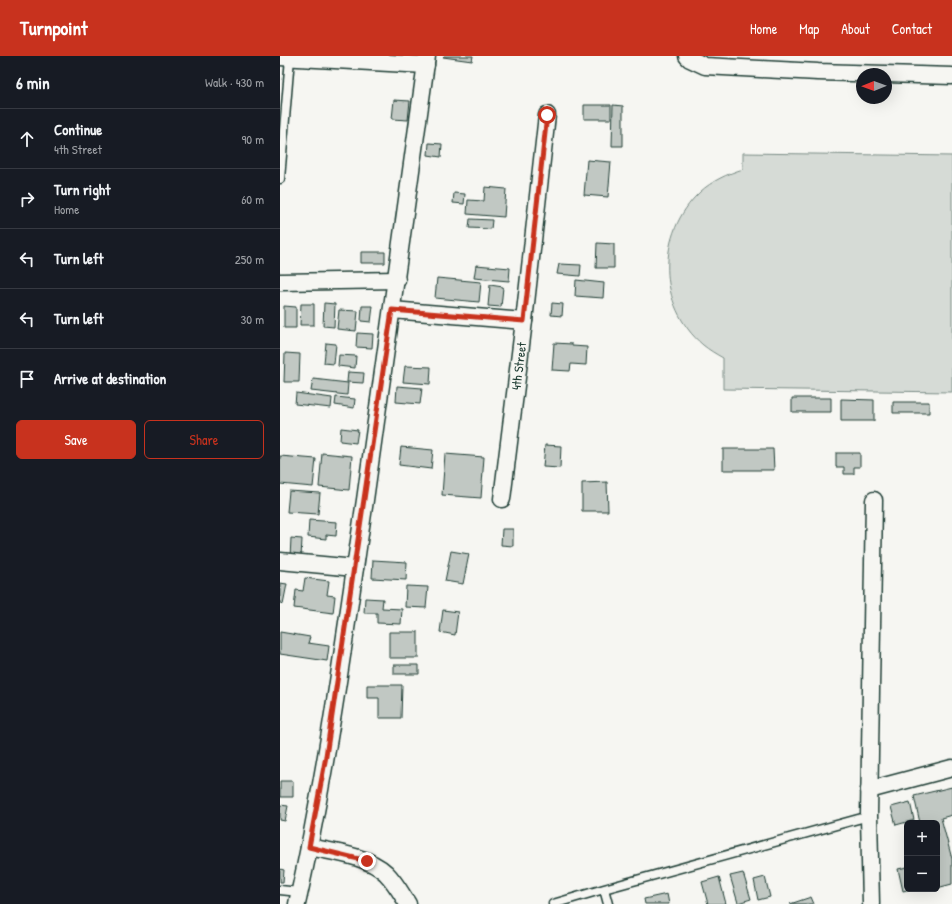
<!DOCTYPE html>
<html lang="en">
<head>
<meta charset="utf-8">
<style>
  :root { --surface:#171b24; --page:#242831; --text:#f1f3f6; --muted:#9ea1a6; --line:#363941; --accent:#c8321e }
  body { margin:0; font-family:"Patrick Hand",sans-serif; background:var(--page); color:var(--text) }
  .controls { position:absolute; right:12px; bottom:12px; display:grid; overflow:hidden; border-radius:6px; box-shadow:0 4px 16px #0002 }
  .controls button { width:36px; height:36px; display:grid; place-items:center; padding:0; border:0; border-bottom:1px solid var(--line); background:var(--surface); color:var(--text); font:20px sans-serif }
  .compass { position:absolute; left:576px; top:12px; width:36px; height:36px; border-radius:50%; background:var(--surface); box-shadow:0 4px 16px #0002; rotate:269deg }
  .stop { position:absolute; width:12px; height:12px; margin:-9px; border:3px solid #c8321e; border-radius:50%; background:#fff }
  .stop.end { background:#c8321e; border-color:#fff; box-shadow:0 1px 4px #0008 }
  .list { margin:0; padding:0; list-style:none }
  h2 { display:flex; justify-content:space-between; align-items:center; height:52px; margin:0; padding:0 16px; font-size:17px }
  h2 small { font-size:13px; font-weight:400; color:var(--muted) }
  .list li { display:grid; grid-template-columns:26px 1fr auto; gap:12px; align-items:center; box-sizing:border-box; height:60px; padding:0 16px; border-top:1px solid var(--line) }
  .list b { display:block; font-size:15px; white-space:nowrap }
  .list p { margin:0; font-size:13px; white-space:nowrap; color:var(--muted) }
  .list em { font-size:13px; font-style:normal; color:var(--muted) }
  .actions { display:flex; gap:8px; padding:12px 16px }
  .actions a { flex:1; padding:9px 0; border:1px solid var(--accent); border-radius:6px; text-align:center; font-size:14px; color:var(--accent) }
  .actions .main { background:var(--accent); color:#fff }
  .icon { flex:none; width:22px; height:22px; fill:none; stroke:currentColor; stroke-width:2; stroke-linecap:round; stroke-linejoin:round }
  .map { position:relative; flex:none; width:672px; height:848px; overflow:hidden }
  header { display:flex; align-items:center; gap:24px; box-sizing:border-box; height:56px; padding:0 20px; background:var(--accent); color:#fff }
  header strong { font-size:19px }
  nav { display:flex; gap:22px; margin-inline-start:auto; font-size:14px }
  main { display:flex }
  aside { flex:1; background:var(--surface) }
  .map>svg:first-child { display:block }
  .green { fill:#d6dbd6; stroke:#7a8c85 }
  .building { fill:#c1c8c3; stroke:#1f3d34 }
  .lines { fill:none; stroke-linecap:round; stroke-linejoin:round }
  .lane-casing { stroke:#1f3d34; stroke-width:11 }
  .street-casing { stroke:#1f3d34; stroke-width:19 }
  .lane { stroke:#f6f6f2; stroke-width:8 }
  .street { stroke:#f6f6f2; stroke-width:16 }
  .route { stroke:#c8321e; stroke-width:5 }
  .labels { text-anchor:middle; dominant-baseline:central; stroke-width:4; stroke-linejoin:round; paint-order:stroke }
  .street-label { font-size:13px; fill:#1f3d34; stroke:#f6f6f2 }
</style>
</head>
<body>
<header>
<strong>Turnpoint</strong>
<nav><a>Home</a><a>Map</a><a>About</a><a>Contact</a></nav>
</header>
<main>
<aside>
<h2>6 min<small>Walk · 430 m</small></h2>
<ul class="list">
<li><svg class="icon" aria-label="ahead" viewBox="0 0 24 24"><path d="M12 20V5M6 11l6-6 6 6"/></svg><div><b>Continue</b><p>4th Street</p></div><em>90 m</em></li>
<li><svg class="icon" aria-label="right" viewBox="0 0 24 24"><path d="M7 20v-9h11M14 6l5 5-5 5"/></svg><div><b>Turn right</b><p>Home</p></div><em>60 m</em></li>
<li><svg class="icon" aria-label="left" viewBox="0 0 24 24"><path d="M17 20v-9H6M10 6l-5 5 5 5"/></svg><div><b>Turn left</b></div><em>250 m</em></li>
<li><svg class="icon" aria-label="left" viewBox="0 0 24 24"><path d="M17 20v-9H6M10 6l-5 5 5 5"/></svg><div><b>Turn left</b></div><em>30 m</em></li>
<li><svg class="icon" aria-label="arrive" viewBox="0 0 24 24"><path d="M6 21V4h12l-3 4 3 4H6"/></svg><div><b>Arrive at destination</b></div></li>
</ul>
<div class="actions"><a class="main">Save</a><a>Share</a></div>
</aside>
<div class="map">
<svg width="672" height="848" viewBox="0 0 672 848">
  <rect width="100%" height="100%" fill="#f6f6f2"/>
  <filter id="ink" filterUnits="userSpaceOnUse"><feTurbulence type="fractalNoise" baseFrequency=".025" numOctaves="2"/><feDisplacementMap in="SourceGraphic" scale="8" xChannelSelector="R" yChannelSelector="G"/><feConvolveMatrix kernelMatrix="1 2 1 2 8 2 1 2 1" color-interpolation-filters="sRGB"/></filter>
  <g filter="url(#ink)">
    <path class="green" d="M463,97L672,100V336L443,333V302C436,298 429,294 423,289C377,250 376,177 420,136C432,125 447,118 463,113Z"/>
    <path class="building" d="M164,0H193L192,5L163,1Z
      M114,44L130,45L128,64L112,63Z
      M304,49H331V63H304Z
      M333,49L343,50V90H332Z
      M149,87L162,88L161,101L148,99Z
      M307,104L331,106L328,141L304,139Z
      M205,131L226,133L224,161L187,158L188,144L204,145Z
      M174,137L185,138L184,148L173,147Z
      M190,163L212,164L211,173L189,172Z
      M317,187L334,188V212H316Z
      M81,196H105V207H81Z
      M279,208L301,209L300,220L277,218Z
      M196,209L230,212L229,225L194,222Z
      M157,222L201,226L199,246L155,242Z
      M296,224L324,227L323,242L295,240Z
      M210,229L223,231L221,251L208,250Z
      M44,247L55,248L54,271L43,270Z
      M272,247L283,248L282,260L271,259Z
      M21,248H34V269H20Z
      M4,250L16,251V272H4Z
      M82,250H93L91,266L81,265Z
      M59,254L78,255L76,275L57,273Z
      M77,277L93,278L92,292L76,291Z
      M46,287L56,288L54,308L44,307Z
      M274,287L292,288V290L307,291L306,309L291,308L290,315L272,314Z
      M5,297L20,298L19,326H4Z
      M59,299L76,300L75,312L58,310Z
      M125,310L151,311L150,328L123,326Z
      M68,316L84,317L83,327L67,326Z
      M33,323L68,327L67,339L31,335Z
      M117,330L142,332L140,348L116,346Z
      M16,337L52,342L51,352L15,348Z
      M56,341L75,343L74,352L55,349Z
      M512,342H551V356H512Z
      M561,343L594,344V365H561Z
      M613,346H649V357H613Z
      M61,372L78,374L76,387L60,385Z
      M265,389L281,390L280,412L263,411Z
      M121,391L153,394L151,413L119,409Z
      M443,393H493L494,414H443Z
      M42,397L72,400L69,434L39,431Z
      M556,397H580V411H574V418H564V411H556Z
      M165,398L204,401L201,442L162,439Z
      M0,400L36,403L33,431L0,428Z
      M327,426L328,455H302V427Z
      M9,435L40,437L38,458L7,456Z
      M29,464L57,466L56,480L46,479V483L28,481Z
      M222,473H233V490L221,489Z
      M11,482L22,483L21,502H10Z
      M171,495L189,498L183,528L165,525Z
      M93,504L127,506L126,524L92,522Z
      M25,522L49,525L47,539L55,540L53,557L14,552L16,534L23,535Z
      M0,527L7,528L3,548L0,547Z
      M126,530L148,531L146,552L125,551Z
      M85,542L103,543L102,552L122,553L121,568L97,567V557H84Z
      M163,554L178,556L175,579L160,576Z
      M0,576L30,581L28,587L49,590L47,605L0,598Z
      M109,576H138V602H109Z
      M114,609H139V618H114Z
      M87,629H122L121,662H99V642H87Z
      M0,725H13V741H0Z
      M672,731V759L661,762L672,803V828L657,832V767H640L634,740Z
      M630,746L634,764L616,769L611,751Z
      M0,749L8,750L5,765L0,764Z
      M627,811V833H631L623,835L618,813Z
      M0,813L4,814L3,826H0Z
      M463,817L471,843L458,847L450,820Z
      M439,821L446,848H428L422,826Z
      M485,821L490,841L478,844L474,824Z
      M387,838L389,848H365L364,843Z
      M531,841L534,848H510Z"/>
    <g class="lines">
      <g class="lane-casing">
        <path id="lane" d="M0,123L10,2
          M324,833L328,848
          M0,834L19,836
          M273,848L324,833L589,760"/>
      </g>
      <g class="street-casing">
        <g id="street">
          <path d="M407,0L410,3L425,10L538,16L672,20"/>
          <path d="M0,1L146,9"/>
          <path d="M0,226L117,224"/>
          <path d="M112,254L244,265"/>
          <path id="s1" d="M222,443L244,265L267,59"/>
          <path d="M0,505L75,512"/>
          <path d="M589,734L672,712"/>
          <path d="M29,791C53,796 88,800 106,817C115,826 121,837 128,848"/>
          <path d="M17,848C47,715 65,579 85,444C106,296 127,148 147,0"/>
          <path d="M591,848L589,760L594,444"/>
        </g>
      </g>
      <use href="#lane" class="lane"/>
      <use href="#street" class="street"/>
    </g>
  </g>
  <g class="lines" filter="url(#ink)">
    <path class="route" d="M87,805L29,791L46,700L112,254L244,265L267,59"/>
  </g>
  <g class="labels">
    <g class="street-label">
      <text stroke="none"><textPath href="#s1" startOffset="134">4th Street</textPath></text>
    </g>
  </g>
</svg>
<div class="controls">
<button>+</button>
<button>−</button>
</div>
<svg class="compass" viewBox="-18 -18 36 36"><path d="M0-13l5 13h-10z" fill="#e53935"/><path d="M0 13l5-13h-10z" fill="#9ea1a6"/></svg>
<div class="stop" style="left:267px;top:59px"></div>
<div class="stop end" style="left:87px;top:805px"></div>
</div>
</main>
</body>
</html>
